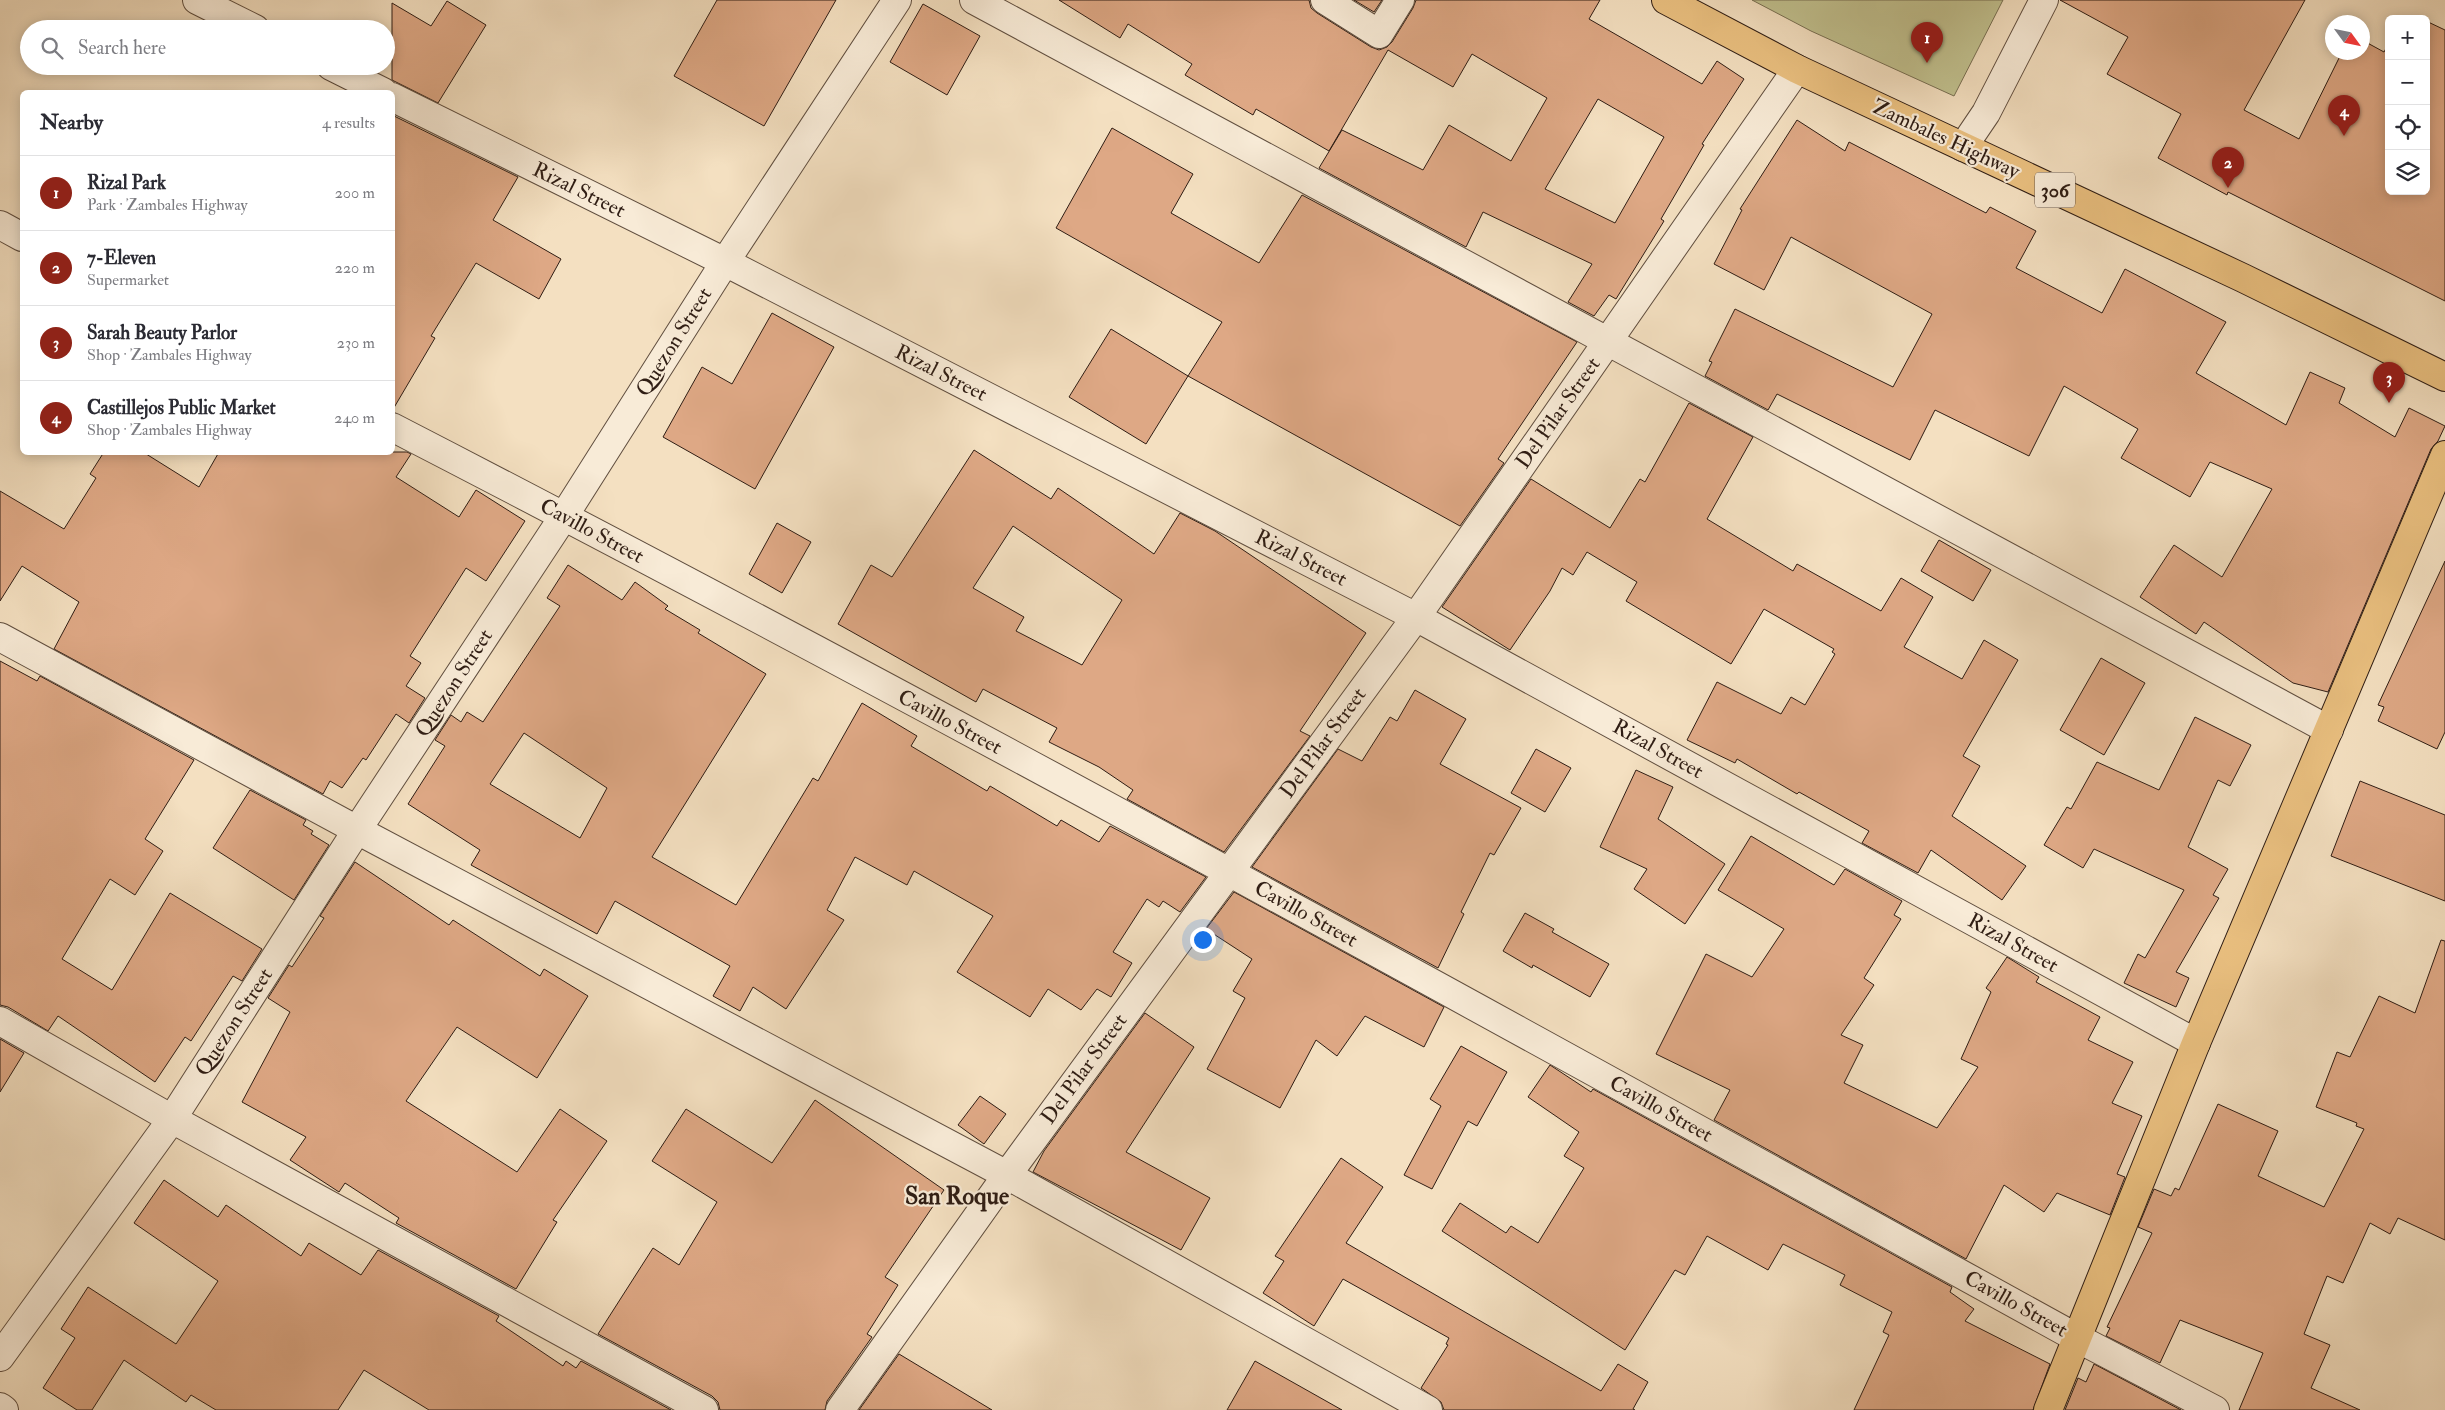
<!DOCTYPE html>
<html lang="en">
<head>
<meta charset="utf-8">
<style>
  :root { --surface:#fff; --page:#f2f2f3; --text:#2b2b33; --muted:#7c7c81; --line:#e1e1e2; --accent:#8f2418 }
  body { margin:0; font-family:"IM FELL Double Pica",serif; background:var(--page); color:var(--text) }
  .controls { position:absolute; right:15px; top:15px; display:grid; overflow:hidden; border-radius:8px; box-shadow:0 2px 12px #0003 }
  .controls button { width:45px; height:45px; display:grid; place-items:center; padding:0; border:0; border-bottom:1px solid var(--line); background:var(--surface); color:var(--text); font:25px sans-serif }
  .compass { position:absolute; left:2325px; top:15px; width:45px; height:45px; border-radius:50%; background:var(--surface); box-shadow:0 2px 12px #0003; rotate:123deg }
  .you { position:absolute; left:1202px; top:939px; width:18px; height:18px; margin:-12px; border:4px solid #fff; border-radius:50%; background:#1a73e8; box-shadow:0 0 0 8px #1a73e833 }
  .badge { display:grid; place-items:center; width:32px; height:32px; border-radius:50%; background:var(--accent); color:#fff; font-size:16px; font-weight:700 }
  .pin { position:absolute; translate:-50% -41px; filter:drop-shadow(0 1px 2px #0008) }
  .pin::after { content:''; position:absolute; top:26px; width:18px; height:15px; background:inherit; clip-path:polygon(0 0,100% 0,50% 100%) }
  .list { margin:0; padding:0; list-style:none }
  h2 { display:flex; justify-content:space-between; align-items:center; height:65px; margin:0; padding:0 20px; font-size:21px }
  h2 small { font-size:16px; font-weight:400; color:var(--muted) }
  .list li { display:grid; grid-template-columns:32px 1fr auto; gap:15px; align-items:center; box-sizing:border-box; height:75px; padding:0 20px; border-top:1px solid var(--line) }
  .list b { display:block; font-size:19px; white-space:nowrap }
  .list p { margin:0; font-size:16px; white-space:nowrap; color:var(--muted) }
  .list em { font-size:16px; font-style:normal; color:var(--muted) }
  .icon { flex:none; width:28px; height:28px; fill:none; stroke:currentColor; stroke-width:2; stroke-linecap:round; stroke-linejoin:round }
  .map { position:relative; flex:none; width:2445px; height:1410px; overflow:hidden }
  .search { position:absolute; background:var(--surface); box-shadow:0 2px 12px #0003; left:20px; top:20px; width:375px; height:55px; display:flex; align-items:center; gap:12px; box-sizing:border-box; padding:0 18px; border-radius:28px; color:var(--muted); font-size:19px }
  .panel { position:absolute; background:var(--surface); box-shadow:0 2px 12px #0003; left:20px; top:90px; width:375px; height:365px; border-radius:8px }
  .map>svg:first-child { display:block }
  .green { fill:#c1c18f; stroke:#786f52 }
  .building { fill:#dea885; stroke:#2f1d14; fill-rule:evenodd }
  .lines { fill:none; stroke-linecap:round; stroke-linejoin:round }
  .minor-casing { stroke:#604e3f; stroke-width:30 }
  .major-casing { stroke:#2f1d14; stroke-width:30 }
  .minor { stroke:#f8ebd7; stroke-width:28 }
  .major { stroke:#eac080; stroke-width:28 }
  .labels { text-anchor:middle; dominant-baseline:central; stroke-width:4.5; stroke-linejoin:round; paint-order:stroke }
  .shield { fill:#f8ebd7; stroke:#6b5b4e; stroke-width:1 }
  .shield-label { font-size:20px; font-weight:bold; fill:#2f1d14 }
  .street-label { font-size:21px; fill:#2f1d14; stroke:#f8ebd7 }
  .quarter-label { font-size:24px; font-weight:bold; fill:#2f1d14; stroke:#f8ebd7 }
</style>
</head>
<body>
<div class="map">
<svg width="2445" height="1410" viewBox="0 0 2445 1410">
  <rect width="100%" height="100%" fill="#f4e0c1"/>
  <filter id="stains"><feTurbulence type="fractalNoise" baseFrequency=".004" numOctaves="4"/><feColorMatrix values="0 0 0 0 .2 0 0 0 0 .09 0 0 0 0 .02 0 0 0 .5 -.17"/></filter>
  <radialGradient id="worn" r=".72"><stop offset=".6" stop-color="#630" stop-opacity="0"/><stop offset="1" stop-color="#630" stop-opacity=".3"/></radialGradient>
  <path class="green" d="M1752,0H2003L1954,96L1811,31Z"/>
  <path class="building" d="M717,0H836L764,126L674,76Z
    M1059,0H1309L1311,8L1317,13L1371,47L1379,50L1387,47L1392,42L1413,8L1416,0H1600L1589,19L1702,84L1717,61L1744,79L1702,144L1704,145L1661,219L1664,221L1616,299L1609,295L1594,316L1568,302L1592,264L1483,212L1466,247L1319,168L1342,130L1423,170L1449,125L1511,161L1547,98L1472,54L1453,87L1388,50L1329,151L1256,109L1253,115L1185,75L1192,64L1128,24L1120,38ZM1598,99L1664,137L1615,223L1545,189Z
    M1354,0H1382L1374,12Z
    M2060,0H2305L2244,110L2299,139L2342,52H2362V40L2384,52L2389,43V191H2426V21L2445,30V301L2228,192L2227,195L2158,158L2181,114L2107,74L2128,37Z
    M447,1L486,25L438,103L392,80V3L431,26Z
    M923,4L980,36L947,95L890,62Z
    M392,115L518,177L493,220L561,259L539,299L476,263L431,336L435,338L392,411Z
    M1797,120L1845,151L1849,142L1986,213L1990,207L2036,231L2016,268L2102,313L2125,269L2226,322L2196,373L2286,425L2310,372L2345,388L2339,403L2395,437L2409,408L2445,426L2438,441L2431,449L2328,692L2293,683L2204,622L2196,634L2140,597L2174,545L2222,577L2272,489L2210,462L2190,497L2121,458L2138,429L2064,386L2029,456L1935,410L1910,460L1777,394L1768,410L1705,376L1712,362L1709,361L1735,309L1893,387L1932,314L1791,237L1764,290L1714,264L1742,210L1740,209Z
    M1112,128L1193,174L1171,213L1259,263L1302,195L1577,342L1498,459L1504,463L1460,526L1188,376L1222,322L1056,228Z
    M772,313L834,347L755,489L663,437L702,367L732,384Z
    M1111,329L1188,376L1146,444L1069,397Z
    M1689,403L1753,437L1707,519L1793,571L1797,564L1881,611L1901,578L1933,597L1904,647L1962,679L1984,640L2018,660L1963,756L1980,766L1952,816L2026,866L2002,900L1931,850L1918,873L1862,843L1869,831L1799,792L1797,794L1737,759L1735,763L1687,740L1717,682L1781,714L1791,697L1805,705L1835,654L1832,652L1834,649L1764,609L1731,664L1626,601L1637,582L1587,552L1573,575L1562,568L1550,591L1510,650L1442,607L1531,479L1610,528L1640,479L1645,482Z
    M974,450L1051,499L1058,488L1154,554L1180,513L1215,531L1366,633L1300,731L1310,736L1224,852L1127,799L1133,790L1099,767L1049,742L1057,728L983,689L976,702L838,624L871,565L892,577ZM1013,526L1122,600L1082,665L1016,631L1024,617L973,588Z
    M104,452H143L199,487L219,452H407L411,454L396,477L459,517L476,490L525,521L486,581L466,568L410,656L421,663L406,686L425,698L409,723L396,714L366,760L363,758L342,788L330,781L323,794L54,649L79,602L22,566L0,601V491L64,529L96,478L90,474Z
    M777,523L811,542L782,593L749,574Z
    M1939,540L1991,570L1973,601L1921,571Z
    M2445,561V732L2437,749L2378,721L2384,707L2378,705Z
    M568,565L622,600L635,582L668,606L665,609L700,630L698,633L766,674L652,857L736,905L813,778L818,781L862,703L917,736L911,746L987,791L990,786L1057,826L1061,820L1099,842L1110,826L1206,877L1180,912L1163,901L1159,907L1147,899L1113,952L1132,963L1111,997L1097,989L1081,1010L1048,989L1030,1017L957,972L993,916L914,871L907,885L855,857L827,910L844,920L786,1009L753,987L740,1011L713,996L730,966L615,901L597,934L471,865L480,850L408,804L445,746L435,740L451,715L461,722L467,712L483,722L560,606L547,598ZM524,733L607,788L580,838L490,784Z
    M2101,658L2145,683L2104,755L2060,730Z
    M0,661L37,681L40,676L194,760L145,839L163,851L135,895L110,879L62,959L112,990L170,893L262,949L242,981L233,976L191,1041L185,1037L155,1082L58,1016L48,1031L8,1007L0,1005Z
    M1415,690L1466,719L1440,764L1521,808L1494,855L1490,853L1461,912L1464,914L1438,968L1252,867L1338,749L1362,761L1390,717L1397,721Z
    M2195,717L2251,745L2230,786L2218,780L2188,847L2228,869L2213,895L2219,898L2176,972L2189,978L2176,1007L2124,983L2138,954L2145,958L2184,890L2094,849L2083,868L2044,845L2067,807L2071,809L2097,762L2159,790Z
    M1536,749L1571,768L1545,812L1511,793Z
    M1636,770L1673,787L1658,819L1725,864L1685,924L1634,889L1647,869L1600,847Z
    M2360,781L2445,815V901L2331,856Z
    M250,790L306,820L303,825L313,831L311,834L329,845L294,900L213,848Z
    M1751,836L1834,885L1845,869L1902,901L1894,915L1901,919L1864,978L1874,985L1841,1035L1863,1045L1844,1083L1937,1128L1978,1067L1961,1059L1991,992L1986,988L2007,957L2039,977L2036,982L2100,1017L2088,1040L2133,1062L2112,1103L2142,1116L2117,1174L2125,1177L2110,1215L2057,1193L2044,1212L2004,1185L1966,1259L1714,1120L1730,1090L1656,1054L1706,954L1752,977L1784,929L1718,890Z
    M355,862L449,925L453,920L540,976L544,969L588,996L537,1078L457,1027L406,1101L517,1172L560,1109L607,1141L553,1220L557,1222L516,1289L396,1223L399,1218L345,1183L339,1192L290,1160L306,1137L242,1102L290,1012L268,998L289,965L292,967L324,918L320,916Z
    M1234,892L1444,1007L1424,1047L1365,1016L1337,1056L1316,1040L1280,1108L1207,1069L1245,998L1233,991L1252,959L1206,929Z
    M1525,913L1554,929L1552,932L1609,964L1590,997L1533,965L1532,968L1503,951Z
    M2441,940L2445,941V1240L2398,1218L2390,1234L2370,1223L2343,1283L2327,1276L2304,1334L2330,1345L2311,1388L2360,1410H2239L2263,1353L2180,1320L2160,1363L2106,1336L2110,1328L2107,1327L2152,1233L2138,1227L2154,1189L2171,1196L2175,1188L2179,1190L2218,1104L2278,1131L2258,1176L2324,1207L2364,1129L2356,1126L2357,1123L2316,1107L2337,1052L2350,1057L2379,996L2415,1013Z
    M1145,1013L1194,1047L1126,1152L1210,1198L1181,1250L1033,1172L1044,1151Z
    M0,1039L24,1053L0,1092Z
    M1461,1046L1507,1072L1477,1126L1468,1121L1432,1189L1404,1175L1441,1106L1430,1099Z
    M1550,1065L1591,1092L1593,1089L1952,1287L1950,1292L1974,1309L1965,1321L2050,1364L2033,1410H1854L1889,1335L1883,1332L1892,1312L1840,1285L1845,1275L1783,1244L1768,1270L1707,1236L1685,1275L1675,1270L1625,1350L1442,1231L1460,1203L1506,1233L1511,1226L1538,1243L1584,1168L1564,1156L1579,1132L1528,1097Z
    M980,1096L1006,1114L984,1144L958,1125Z
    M815,1100L944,1190L885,1277L898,1285L867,1334L872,1337L827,1401L825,1410H720L718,1402L712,1396L598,1334L653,1248L679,1265L717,1202L652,1161L686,1109L772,1163Z
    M1341,1158L1383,1187L1346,1243L1601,1391L1618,1364L1648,1382L1633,1409L1635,1410H1444L1441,1402L1421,1388L1448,1345L1446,1344L1449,1338L1343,1279L1314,1326L1263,1293L1284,1261L1275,1256Z
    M164,1180L218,1217L226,1205L301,1256L309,1243L361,1275L378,1250L499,1316L496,1321L563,1366L566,1361L576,1368L581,1361L671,1410H429L364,1370L338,1410H216L191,1395L186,1402L124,1360L92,1410H77L43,1388L75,1338L61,1329L88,1287L176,1344L218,1281L134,1223Z
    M899,1354L992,1410H859Z
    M1255,1361L1342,1410H1227Z
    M2094,1364L2181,1410H2065L2078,1378L2086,1382Z"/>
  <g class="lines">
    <g class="minor-casing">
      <path id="minor" d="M197,0L255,29
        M974,0L2329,730
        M1325,0L1379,34L1400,0
        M331,66L383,92
        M392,97L725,262L1416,617L2196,1043
        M1963,147L1986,113L2044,0
        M0,225L22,237
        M392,427C960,720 1518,1030 2077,1338L2215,1410
        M0,637L357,830L1007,1175L1428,1410
        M0,1021L172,1119L704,1410
        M0,1357L172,1119L357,830L564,516L725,262L897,0
        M0,1407L4,1410
        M840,1410L1007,1175L1416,617L1797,69"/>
    </g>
    <g class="major-casing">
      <path id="major" d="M1666,0L1797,69L2243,278L2445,377
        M2048,1410L2196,1043L2445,455"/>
    </g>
    <use href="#minor" class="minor"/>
    <use href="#major" class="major"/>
  </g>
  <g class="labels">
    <rect class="shield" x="2035" y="172.5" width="40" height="35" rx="4"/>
    <g class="shield-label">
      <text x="2055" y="190">306</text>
    </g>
    <g class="street-label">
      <text transform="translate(1946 139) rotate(25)">Zambales Highway</text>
      <text transform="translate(579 190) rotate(26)">Rizal Street</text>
      <text transform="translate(674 342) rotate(-58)">Quezon Street</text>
      <text transform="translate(941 373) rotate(27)">Rizal Street</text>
      <text transform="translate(1558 413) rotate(-55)">Del Pilar Street</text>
      <text transform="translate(592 531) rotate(28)">Cavillo Street</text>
      <text transform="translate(1301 558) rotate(27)">Rizal Street</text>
      <text transform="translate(454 683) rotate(-57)">Quezon Street</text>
      <text transform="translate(950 722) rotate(28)">Cavillo Street</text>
      <text transform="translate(1323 743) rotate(-54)">Del Pilar Street</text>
      <text transform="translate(1658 749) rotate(29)">Rizal Street</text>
      <text transform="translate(1306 914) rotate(29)">Cavillo Street</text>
      <text transform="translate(2013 943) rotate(29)">Rizal Street</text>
      <text transform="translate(234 1022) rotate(-57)">Quezon Street</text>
      <text transform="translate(1084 1069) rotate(-54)">Del Pilar Street</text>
      <text transform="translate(1661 1109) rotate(29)">Cavillo Street</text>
      <text transform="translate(2016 1304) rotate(29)">Cavillo Street</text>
    </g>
    <g class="quarter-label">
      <text x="957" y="1196">San Roque</text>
    </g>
  </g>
  <rect width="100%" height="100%" filter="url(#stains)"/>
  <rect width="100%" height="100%" fill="url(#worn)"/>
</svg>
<div class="controls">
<button>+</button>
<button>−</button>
<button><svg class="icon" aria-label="locate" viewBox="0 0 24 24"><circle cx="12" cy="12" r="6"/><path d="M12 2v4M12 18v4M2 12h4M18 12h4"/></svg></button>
<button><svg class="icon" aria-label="layers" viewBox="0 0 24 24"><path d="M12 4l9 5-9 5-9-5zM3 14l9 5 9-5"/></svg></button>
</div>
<svg class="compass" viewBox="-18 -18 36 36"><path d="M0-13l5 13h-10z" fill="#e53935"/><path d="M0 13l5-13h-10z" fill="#7c7c81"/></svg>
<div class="you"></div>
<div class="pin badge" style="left:1927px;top:63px">1</div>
<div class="pin badge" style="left:2228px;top:188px">2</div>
<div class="pin badge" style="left:2389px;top:403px">3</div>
<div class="pin badge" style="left:2344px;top:136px">4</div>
<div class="search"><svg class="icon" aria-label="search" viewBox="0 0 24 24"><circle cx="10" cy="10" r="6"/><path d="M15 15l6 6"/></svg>Search here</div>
<section class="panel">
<h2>Nearby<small>4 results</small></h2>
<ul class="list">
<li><span class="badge">1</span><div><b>Rizal Park</b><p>Park · Zambales Highway</p></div><em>200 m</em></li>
<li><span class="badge">2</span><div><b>7-Eleven</b><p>Supermarket</p></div><em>220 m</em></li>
<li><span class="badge">3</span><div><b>Sarah Beauty Parlor</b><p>Shop · Zambales Highway</p></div><em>230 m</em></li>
<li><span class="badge">4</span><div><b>Castillejos Public Market</b><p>Shop · Zambales Highway</p></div><em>240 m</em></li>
</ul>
</section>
</div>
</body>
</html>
